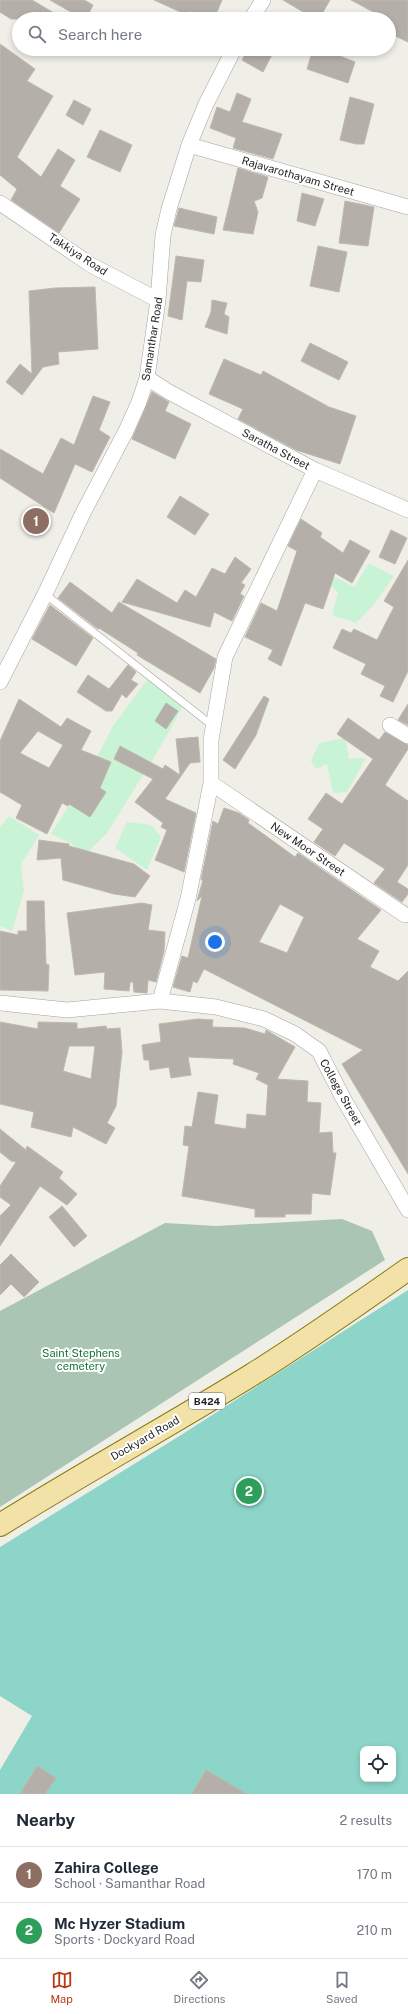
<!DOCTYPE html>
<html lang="en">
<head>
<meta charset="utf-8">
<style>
  :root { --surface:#fff; --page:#f2f2f3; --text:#1f2937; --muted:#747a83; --line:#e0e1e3; --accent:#b93915 }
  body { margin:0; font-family:"Public Sans",sans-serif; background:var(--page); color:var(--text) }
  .controls { position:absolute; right:12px; bottom:12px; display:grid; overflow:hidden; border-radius:8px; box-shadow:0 2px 6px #0003 }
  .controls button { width:36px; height:36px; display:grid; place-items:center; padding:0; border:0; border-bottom:1px solid var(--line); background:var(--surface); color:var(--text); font:20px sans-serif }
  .you { position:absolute; left:215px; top:942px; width:14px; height:14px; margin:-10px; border:3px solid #fff; border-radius:50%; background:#1a73e8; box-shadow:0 0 0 6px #1a73e833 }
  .badge { display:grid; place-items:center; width:26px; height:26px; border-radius:50%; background:var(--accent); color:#fff; font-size:13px; font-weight:700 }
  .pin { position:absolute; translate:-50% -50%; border:2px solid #fff; box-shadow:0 1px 4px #0006 }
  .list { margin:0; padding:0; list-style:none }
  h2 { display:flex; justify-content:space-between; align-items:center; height:52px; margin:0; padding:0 16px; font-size:17px }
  h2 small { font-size:13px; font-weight:400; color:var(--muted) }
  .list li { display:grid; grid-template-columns:26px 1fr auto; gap:12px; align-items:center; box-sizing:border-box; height:56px; padding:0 16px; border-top:1px solid var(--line) }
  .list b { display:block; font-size:15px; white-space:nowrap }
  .list p { margin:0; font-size:13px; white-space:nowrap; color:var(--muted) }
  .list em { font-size:13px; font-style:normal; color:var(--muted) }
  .icon { flex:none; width:22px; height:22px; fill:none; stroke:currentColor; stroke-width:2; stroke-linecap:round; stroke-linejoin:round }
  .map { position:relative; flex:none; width:408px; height:1794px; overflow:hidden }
  .search { position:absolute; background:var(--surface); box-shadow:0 2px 6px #0003; left:12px; right:12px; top:12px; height:44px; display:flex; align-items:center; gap:10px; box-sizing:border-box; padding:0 14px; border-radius:22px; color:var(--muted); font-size:15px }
  .sheet { height:164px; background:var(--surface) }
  nav { display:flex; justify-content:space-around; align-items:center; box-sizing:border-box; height:56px; border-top:1px solid var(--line); background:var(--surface); font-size:11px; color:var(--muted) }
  nav a { display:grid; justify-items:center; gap:2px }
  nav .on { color:var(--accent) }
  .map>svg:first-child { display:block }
  .cemetery { fill:#aac5b4 }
  .park { fill:#c8f4d5 }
  .pitch { fill:#8dd5c9; fill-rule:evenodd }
  .building { fill:#b4b0a9; stroke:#bfb8aa; fill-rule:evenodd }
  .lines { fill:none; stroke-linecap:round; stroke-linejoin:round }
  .lane-casing { stroke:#a3a3a3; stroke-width:8 }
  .street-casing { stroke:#a3a3a3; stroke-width:16 }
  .primary-casing { stroke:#8a7d10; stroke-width:24 }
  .lane { stroke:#fff; stroke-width:7 }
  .street { stroke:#fff; stroke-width:15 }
  .primary { stroke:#f2e2a8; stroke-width:22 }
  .labels { text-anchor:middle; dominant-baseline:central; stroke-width:4; stroke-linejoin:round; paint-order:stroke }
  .shield { fill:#fff; stroke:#626262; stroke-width:1 }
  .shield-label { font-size:10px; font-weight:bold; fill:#1f1f1f }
  .street-label { font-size:11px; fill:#1f1f1f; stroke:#fff }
  .park-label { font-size:11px; fill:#177333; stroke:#fff }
</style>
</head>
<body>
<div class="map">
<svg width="408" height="1794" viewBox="0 0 408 1794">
  <rect width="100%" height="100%" fill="#efeee7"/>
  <path class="cemetery" d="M342,1219L372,1231L385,1260L0,1507V1311L165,1223L216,1226Z"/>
  <path class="park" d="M369,563L394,576L374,604L356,623L332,615L338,592L329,585L335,577L354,587Z
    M150,676L184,703L168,734L108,832L73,867L76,846L51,834L86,778L113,726Z
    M345,738L349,759L366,758L347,792L333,793L327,764L316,769L311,761L319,743Z
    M9,816L39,835L21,864L24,891L12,931L0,926V827Z
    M127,822L151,825L161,837L147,870L115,848Z"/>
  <path class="pitch" d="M408,1290V1794H0V1770L32,1716L0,1696V1547L181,1435ZM363,1749H393V1779H363Z"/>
  <path class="building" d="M0,0H32L64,19H11L0,12Z
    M50,0H84L93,5L86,19H83Z
    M154,0H222L214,19H209L189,11L187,15Z
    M283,0H330L319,19H315Z
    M351,0H408V42L389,33V19H377L379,15Z
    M0,44L35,69L27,81L53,96L17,157L41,177L58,149L75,160L60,186L80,199L59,233L11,200L17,189L0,175Z
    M248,49H275L263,72L242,60Z
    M313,49H322L355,62L348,83L307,69Z
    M237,93L251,99L242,122L282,134L273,159L233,148L236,138L210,128L217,107L230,112Z
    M350,97L374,104L364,144H356L340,140Z
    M74,100L91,109L83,125L66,115Z
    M100,130L132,145L120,172L87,157Z
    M238,168L268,177L262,198L254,201L258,212L253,234L223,230Z
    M302,193L324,199L315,226L297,221Z
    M345,201L374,207L368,246L339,243Z
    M179,208L217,217L214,234L174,226Z
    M318,246L347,252L339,292L310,286Z
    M176,256L204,260L201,282L187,281L182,320L168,316Z
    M95,287L98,349L58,352L59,364L43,367L22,395L6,382L20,364L32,374L29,291L55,288Z
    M212,300L227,303L224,314L229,317L227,334L205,327L211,312Z
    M310,343L348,362L339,380L301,361Z
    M224,359L261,375L263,371L329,407L356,416L340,464L296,450L238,419L243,409L209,394Z
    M152,392L169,402L165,411L191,424L175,459L132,439Z
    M93,396L110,402L99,430L110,437L92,472L75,464L54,513L0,478V449L43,474L61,438L74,445Z
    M180,496L209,514L195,535L167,517Z
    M301,519L322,533L320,537L343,553L350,540L370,551L352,583L335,573L323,609L305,603L281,666L268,659L273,650L245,637L261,603L277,611L297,551L288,546Z
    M391,530L407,538L395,564L379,557Z
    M235,557L251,569L241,583L245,585L240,594L244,596L232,621L214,612L210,627L122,602L137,579L177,603L185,590L196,597L212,568L225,574Z
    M408,560V671L393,702L380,696L385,686L361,674L366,664L333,648L342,629L351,633L354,629L377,640L394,607L384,601Z
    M70,582L112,613L119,602L216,659L214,668L200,693L137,655L138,653L99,628L98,629L58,598Z
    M50,605L93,638L76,666L32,639Z
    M128,665L136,672L131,680L138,684L126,698L122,694L112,711H106L77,692L88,675L109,689Z
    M264,696L269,699L256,735L235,769L223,760Z
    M19,699L61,727L67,718L91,731L81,750L111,762L100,788L106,792L90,817L69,804L68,806L62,803L47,834L16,818L22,805L0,792V741ZM38,731L63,745L49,768L20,753Z
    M166,703L178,711L166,729L155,721Z
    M408,704V725L398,720Z
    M348,718L379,740L385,732L408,745V749L385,785L408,801V865L397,882L408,889V894L402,902L374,883L385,869L344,843L335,856L314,842L323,829L308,819L326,793L342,804L373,759L337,734Z
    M198,737L200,762L190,763L165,799L196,813L184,872L155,860L167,830L161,827L163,823L135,802L153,779L114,759L120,746L163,769L165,765L180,775L176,739Z
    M224,808L239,813L249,820L248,823L295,857L298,853L381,910L357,939L379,951L370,967L398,981L408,971V1174L342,1064L363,1050L204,969L197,983L193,981L190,992L173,987L182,956L188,958L202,896L197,901L203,880H201L213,821L218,824ZM280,904L304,917L287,953L259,942Z
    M39,840L69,844V846L134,864L150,876L135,897L114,894L63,880L61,858L37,860Z
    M27,901H44L46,964L49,965L48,991L0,990V931L18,935V931H27Z
    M142,903L152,905L148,930L165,932L164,951L156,982L148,980L147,993L134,992L133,982H130L129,991L104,989L105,972L75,975L67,913Z
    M198,1019L213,1020L212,1027L245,1028L265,1034L266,1030L295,1047L277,1079L308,1081L307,1102L321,1103L319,1133L332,1132L333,1153H336L330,1195L312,1193L311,1214H285V1217H255V1209L182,1196L189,1146L183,1145L185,1126L192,1127L198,1092L218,1095L214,1124L246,1129L247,1114L266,1116L268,1085L256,1079L259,1073L233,1064L234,1059L188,1057L191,1075L171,1078L169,1067L150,1070L149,1060H144L142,1045L161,1042L159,1024Z
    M0,1022L38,1029V1022L77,1023V1029L106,1026L107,1029L120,1028L122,1052L116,1106L107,1123L115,1128L106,1144L73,1127L71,1137L31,1127L34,1112L0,1104ZM69,1046H95L91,1079L63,1071Z
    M0,1129L26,1150L27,1146L63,1172L59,1178L77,1194L67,1205L40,1186L0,1246V1216L11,1205L0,1197V1186L16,1162L11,1161L0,1152Z
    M62,1206L87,1236L74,1247L49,1217Z
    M11,1254L39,1282L24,1297L11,1284L0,1295V1265Z
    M37,1766L56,1778L45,1794H20Z
    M206,1770L247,1794H192Z"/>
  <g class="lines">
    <g class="lane-casing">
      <path id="lane" d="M45,594L213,726"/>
    </g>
    <g class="street-casing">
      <path id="street" d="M251,19L263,0
        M189,145L408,207
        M0,203L91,265L158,300
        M147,378L169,392L315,470L408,510
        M0,682L45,594L83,513L126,431L139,402L147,378L158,300L163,235L169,209L189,145L206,104L234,49
        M390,725L408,736
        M211,783L405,915
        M160,1001L188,899L211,783V740L225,657L315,470
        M0,1003L67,1010L160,1001L216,1007L264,1019L295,1034L319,1051L343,1098L408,1210"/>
    </g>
    <g class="primary-casing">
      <path id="primary" d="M0,1525C83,1473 169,1426 253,1374C306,1341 357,1305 408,1269"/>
    </g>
    <use href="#lane" class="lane"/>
    <use href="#street" class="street"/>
    <use href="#primary" class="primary"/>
  </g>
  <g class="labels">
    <rect class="shield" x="189" y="1393" width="36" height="16" rx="3"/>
    <g class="shield-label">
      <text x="207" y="1401">B424</text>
    </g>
    <g class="street-label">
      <text transform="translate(298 176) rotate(16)">Rajavarothayam Street</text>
      <text transform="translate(78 254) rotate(33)">Takkiya Road</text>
      <text transform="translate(152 339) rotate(-81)">Samanthar Road</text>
      <text transform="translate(276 449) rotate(28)">Saratha Street</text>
      <text transform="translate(308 849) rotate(34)">New Moor Street</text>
      <text transform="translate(341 1092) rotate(61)">College Street</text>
      <text transform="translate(145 1438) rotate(-30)">Dockyard Road</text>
    </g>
    <g class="park-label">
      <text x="81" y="1353">Saint Stephens<tspan x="81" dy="13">cemetery</tspan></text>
    </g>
  </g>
</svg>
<div class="controls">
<button><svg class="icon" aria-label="locate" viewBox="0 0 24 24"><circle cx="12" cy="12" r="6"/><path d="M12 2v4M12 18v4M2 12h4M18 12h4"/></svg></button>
</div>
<div class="you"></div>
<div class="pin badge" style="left:36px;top:521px;background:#8d6e63">1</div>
<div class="pin badge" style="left:249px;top:1491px;background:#2e9e5b">2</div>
<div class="search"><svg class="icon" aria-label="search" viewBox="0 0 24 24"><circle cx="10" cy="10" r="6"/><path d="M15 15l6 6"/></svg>Search here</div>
</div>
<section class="sheet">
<h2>Nearby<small>2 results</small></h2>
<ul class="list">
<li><span class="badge" style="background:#8d6e63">1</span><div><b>Zahira College</b><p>School · Samanthar Road</p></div><em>170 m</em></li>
<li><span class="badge" style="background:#2e9e5b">2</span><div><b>Mc Hyzer Stadium</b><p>Sports · Dockyard Road</p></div><em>210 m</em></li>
</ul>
</section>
<nav>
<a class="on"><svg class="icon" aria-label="map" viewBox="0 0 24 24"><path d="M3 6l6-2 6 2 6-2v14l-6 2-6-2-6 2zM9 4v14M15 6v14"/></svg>Map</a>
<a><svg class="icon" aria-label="directions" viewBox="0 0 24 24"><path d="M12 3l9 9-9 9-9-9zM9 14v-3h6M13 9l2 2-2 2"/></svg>Directions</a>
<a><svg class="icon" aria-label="saved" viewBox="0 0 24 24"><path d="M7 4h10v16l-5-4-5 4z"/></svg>Saved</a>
</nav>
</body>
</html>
